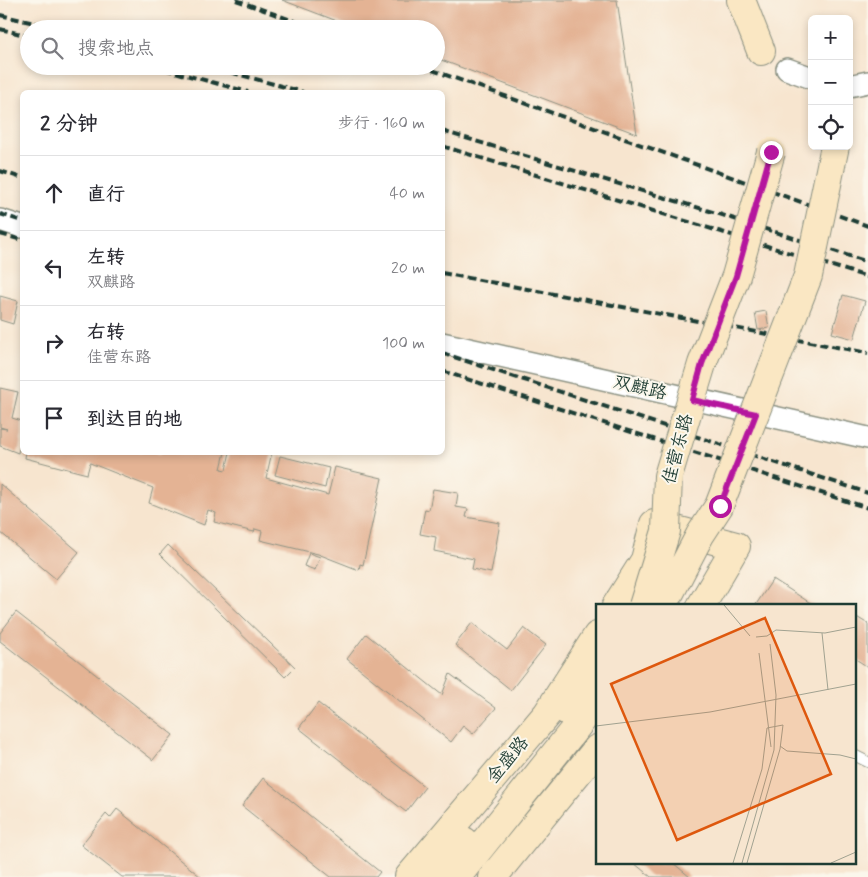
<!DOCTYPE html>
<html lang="zh">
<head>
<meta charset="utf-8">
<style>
  :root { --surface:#fff; --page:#f7f7f7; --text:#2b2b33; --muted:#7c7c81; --line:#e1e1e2 }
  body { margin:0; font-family:Mynerve,"LXGW WenKai TC",sans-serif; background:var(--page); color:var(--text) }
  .controls { position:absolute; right:15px; top:15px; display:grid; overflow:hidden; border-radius:8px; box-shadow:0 2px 8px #0003 }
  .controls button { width:45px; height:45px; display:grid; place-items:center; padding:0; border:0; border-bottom:1px solid var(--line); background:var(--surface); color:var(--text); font:25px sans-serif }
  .stop { position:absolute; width:15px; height:15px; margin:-11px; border:4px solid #b5179e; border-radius:50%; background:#fff }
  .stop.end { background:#b5179e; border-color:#fff; box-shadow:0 1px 5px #0008 }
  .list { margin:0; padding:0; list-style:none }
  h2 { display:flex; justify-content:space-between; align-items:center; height:65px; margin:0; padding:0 20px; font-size:21px }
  h2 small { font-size:16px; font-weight:400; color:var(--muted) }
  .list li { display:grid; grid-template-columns:32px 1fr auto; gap:15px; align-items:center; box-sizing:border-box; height:75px; padding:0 20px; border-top:1px solid var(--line) }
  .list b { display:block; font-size:19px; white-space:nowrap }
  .list p { margin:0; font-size:16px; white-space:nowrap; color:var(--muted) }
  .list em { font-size:16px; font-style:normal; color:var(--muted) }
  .icon { flex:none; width:28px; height:28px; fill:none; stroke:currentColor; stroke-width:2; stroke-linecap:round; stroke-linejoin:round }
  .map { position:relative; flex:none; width:868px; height:877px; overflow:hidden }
  .search { position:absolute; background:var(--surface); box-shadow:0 2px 8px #0003; left:20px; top:20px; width:425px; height:55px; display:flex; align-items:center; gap:12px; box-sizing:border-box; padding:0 18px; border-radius:28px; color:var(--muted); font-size:19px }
  .panel { position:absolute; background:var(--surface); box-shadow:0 2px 8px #0003; left:20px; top:90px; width:425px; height:365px; border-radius:8px }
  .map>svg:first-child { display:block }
  .building { fill:#e4b394 }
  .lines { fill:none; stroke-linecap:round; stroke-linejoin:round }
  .lane-casing { stroke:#8b9182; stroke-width:12 }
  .street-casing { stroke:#8b9182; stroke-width:24 }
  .secondary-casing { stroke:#8b9182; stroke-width:30 }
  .lane { stroke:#fff; stroke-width:10 }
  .street { stroke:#fff; stroke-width:21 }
  .secondary { stroke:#fae7c3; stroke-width:28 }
  .rail { stroke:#1f3d34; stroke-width:4; stroke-dasharray:8 4; stroke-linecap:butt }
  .secondary-bridge-casing { stroke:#8b9182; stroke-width:30; stroke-linecap:butt }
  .secondary-bridge { stroke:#fae7c3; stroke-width:28 }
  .route { stroke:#b5179e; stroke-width:6 }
  .labels { text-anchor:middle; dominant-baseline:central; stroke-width:4; stroke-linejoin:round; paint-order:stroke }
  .street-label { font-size:18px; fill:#1f3d34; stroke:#fbf7ec }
  .inset-road { fill:none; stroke:#a1a291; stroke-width:1 }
  .view { fill:#de580e; fill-opacity:0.15; stroke:#de580e; stroke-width:2.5 }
  .inset-edge { fill:none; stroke:#1f3d34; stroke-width:2.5 }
</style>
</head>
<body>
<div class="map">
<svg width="868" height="877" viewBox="0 0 868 877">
  <rect width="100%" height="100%" fill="#fbf7ec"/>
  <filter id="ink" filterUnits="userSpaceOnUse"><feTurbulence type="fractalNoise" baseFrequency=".02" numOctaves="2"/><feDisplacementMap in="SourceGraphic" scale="10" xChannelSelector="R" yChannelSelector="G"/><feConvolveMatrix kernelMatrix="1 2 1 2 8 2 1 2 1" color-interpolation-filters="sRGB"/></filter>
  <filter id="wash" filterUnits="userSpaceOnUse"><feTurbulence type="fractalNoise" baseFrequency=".0096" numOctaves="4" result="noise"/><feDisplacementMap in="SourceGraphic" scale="20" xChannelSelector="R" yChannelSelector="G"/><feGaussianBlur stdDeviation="1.12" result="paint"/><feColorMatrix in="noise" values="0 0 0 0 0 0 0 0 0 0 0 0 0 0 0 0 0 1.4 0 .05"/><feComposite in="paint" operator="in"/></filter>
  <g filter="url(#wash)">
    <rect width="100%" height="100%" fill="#f7e5cf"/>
    <g id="blocks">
      <path class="building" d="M282,0H617L637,134L436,58V29H358Z
        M843,295L865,301L854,339L832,333Z
        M0,296L18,301L13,324L0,320Z
        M766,311L769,328L758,330L755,313Z
        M0,388L18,392L12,418L22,421V435L18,453L0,446V428L7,429L0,427Z
        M26,452H153L160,454L161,452H225L221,469L226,470L230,452H272L266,478L328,495L335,467L382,478L363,565L360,564L359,570L318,554L260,540L262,531L255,529L254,532L214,522L216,513L208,510L204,525L149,503L153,488L90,463L87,474L25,458Z
        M280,456L329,468L325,488L275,475Z
        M0,484L79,552L56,579L0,532Z
        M433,489L458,493L456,507L468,509L466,517L500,523L491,573L472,569L474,559L434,551L436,537L420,534L425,509L429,510Z
        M168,545L295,667L285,677L160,554Z
        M309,553L320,557L315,570L304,566Z
        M773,579L815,606H755Z
        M16,612L173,735L153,760L0,641V633Z
        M855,616L868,624V667L854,658Z
        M472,623L507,650L524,628L546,645L511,690L455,645Z
        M366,634L442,695L450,674L496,708L473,734L463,726L451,742L347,659Z
        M318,703L425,787L406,812L299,728Z
        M263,778L380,872L376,877H331L242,806Z
        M117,809L201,877H122L81,845L106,814L110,818Z
        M634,863H673L690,877H651Z"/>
    </g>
  </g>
  <g filter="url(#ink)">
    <use href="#blocks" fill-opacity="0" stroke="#8b9182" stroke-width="1"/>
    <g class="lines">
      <g class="lane-casing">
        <path id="lane" d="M854,755L868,762"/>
      </g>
      <g class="street-casing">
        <path id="street" d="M787,69L812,78
          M849,86L868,82
          M0,220L22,227
          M442,343L868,438"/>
      </g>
      <g class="secondary-casing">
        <path id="secondary" d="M741,0L761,51
          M616,606L645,560L654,524L736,546L701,606
          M567,711L597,674
          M459,874L597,701
          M409,877L547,714L597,636
          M435,877L464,841
          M493,877L597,749"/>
      </g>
      <use href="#lane" class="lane"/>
      <use href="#street" class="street"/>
      <use href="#secondary" class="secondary"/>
      <path class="rail" d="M236,0L316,29
        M0,15L60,29
        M0,29L29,36
        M153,66L248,92
        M208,66L303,92
        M421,66L868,226
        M442,131L716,213L868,262
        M442,146L868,277
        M0,171L22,178
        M0,214L22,221
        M0,234L22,240
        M442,273L868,353
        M442,353L868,493
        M442,371L868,508"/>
      <g class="secondary-bridge-casing">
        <path id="secondary-bridge" d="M643,606L666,531L668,476L702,364L736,276L771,152
          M663,606L700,535L719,506L808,276L835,146"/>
      </g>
      <use href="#secondary-bridge" class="secondary-bridge"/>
    </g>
  </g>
  <g class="lines" filter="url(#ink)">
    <path class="route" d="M720,506L756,414L692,400L702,364L736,276L771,152"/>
  </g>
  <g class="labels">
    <g class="street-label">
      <text transform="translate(640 388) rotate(13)">双麒路</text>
      <text transform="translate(678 449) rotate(-75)">佳营东路</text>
      <text transform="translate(508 760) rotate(-50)">金盛路</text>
    </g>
  </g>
  <g transform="translate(596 604)">
    <rect width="260" height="260" fill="#f7e5cf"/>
    <path class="inset-road" d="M128,1L154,32M226,29L232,86M160,33L171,32L180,26L229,29L260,23M163,49L175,143M0,122L114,108L260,80M184,142L191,147L244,151L260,155M137,259L166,165L171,124L187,121L184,145L151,259M146,259L178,146L180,91L174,40M235,259L260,248"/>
    <path class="view" d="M169,14L235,170L81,236L15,80Z"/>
    <rect width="260" height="260" class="inset-edge"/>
  </g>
</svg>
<div class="controls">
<button>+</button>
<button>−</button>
<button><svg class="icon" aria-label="locate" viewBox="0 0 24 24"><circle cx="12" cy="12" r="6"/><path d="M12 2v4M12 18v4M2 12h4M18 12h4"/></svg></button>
</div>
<div class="stop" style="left:720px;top:506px"></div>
<div class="stop end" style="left:771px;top:152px"></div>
<div class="search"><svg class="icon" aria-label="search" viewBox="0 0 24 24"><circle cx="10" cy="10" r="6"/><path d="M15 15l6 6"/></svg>搜索地点</div>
<section class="panel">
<h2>2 分钟<small>步行 · 160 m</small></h2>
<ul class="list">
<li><svg class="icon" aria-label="ahead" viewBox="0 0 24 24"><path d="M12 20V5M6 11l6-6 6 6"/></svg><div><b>直行</b></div><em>40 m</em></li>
<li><svg class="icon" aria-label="left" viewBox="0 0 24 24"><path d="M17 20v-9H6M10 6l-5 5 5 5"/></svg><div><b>左转</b><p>双麒路</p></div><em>20 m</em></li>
<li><svg class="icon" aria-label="right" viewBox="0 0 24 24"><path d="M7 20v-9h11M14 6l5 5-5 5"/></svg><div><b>右转</b><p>佳营东路</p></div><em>100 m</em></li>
<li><svg class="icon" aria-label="arrive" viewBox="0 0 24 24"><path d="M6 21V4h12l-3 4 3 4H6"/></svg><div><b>到达目的地</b></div></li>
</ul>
</section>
</div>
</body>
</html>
